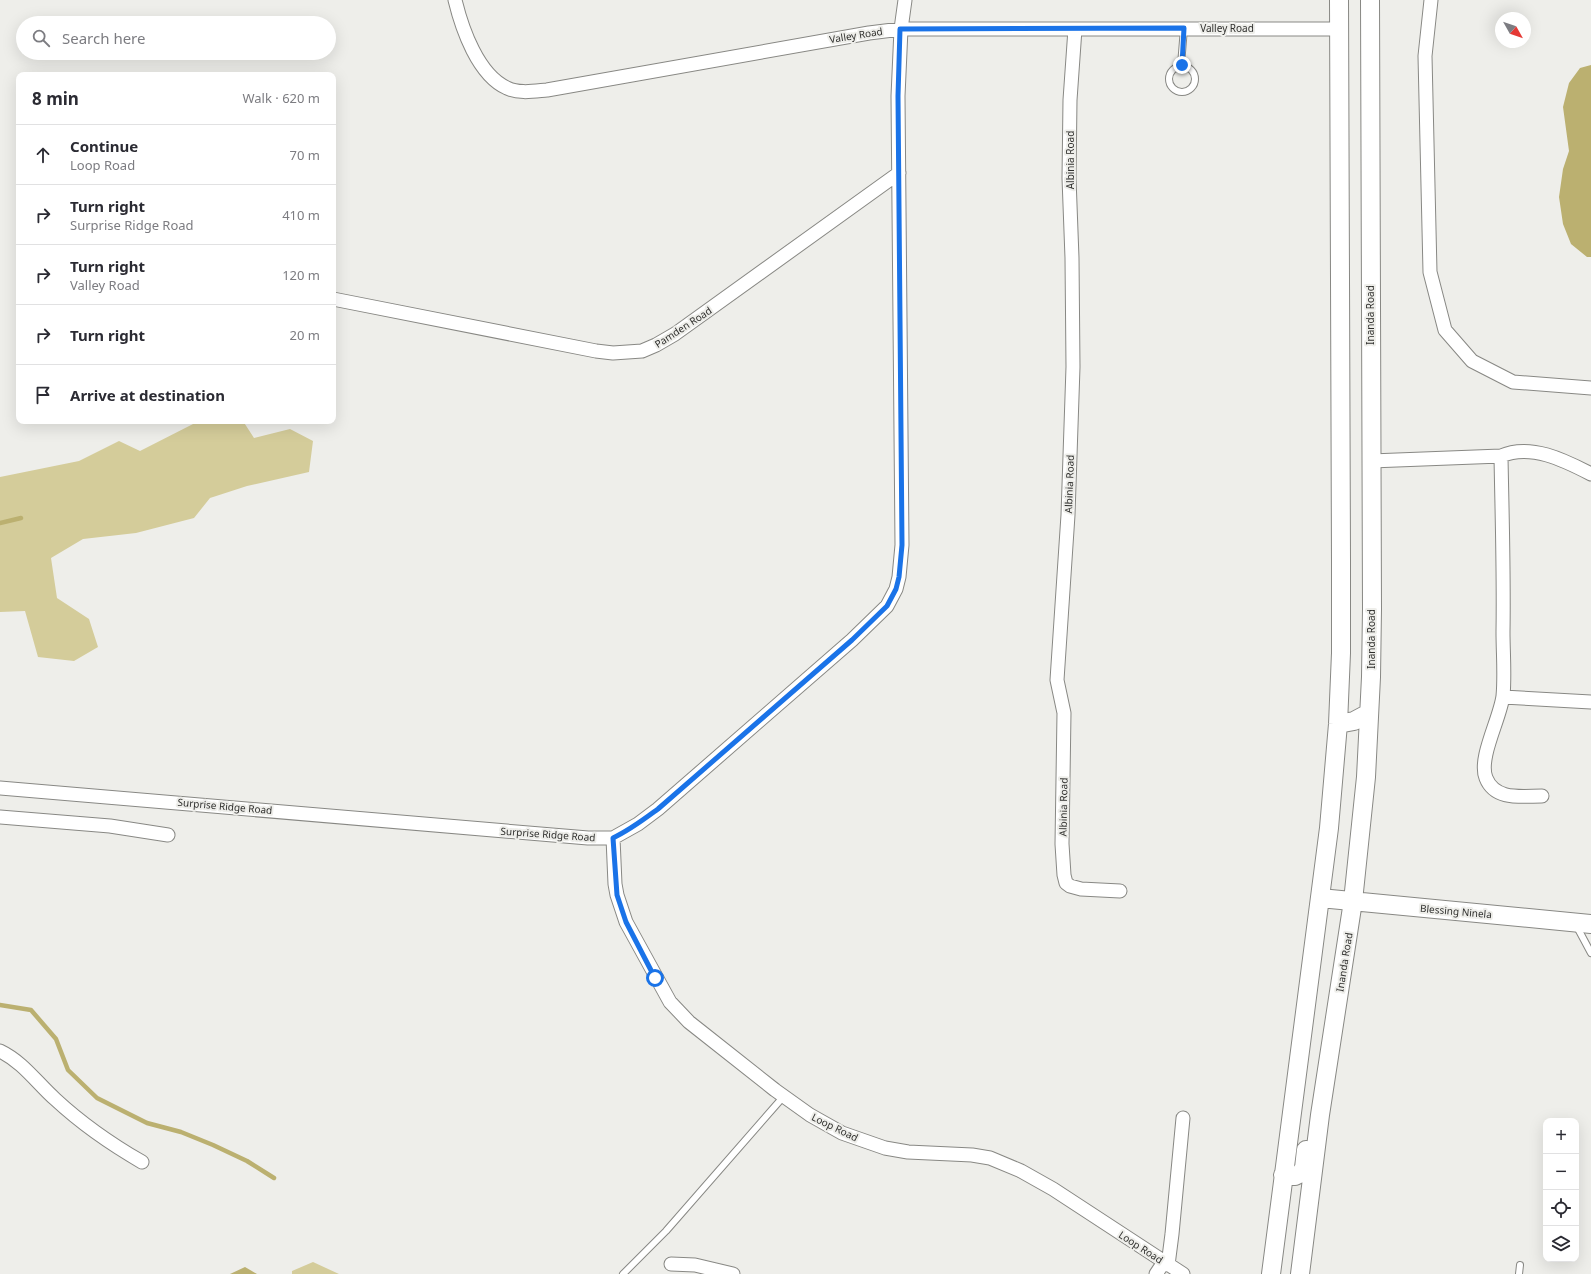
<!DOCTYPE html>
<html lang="en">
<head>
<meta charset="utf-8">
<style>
  :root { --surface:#fff; --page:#f7f7f7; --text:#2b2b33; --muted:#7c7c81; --line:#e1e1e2 }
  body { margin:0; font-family:"Noto Sans",sans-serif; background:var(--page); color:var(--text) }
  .controls { position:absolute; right:12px; bottom:12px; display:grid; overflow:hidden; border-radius:8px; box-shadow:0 4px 16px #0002 }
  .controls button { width:36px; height:36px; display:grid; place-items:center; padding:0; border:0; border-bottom:1px solid var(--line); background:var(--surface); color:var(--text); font:20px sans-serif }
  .compass { position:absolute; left:1495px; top:12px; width:36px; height:36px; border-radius:50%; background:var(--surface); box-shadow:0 4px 16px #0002; rotate:130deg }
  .stop { position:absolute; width:12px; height:12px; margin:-9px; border:3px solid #1a73e8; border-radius:50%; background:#fff }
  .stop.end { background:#1a73e8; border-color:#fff; box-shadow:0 1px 4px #0008 }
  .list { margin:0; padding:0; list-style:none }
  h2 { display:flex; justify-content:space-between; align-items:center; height:52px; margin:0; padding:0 16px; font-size:17px }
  h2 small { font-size:13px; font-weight:400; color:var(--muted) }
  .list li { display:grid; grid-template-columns:26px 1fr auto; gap:12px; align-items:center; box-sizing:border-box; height:60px; padding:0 16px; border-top:1px solid var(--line) }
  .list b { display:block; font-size:15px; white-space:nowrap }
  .list p { margin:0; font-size:13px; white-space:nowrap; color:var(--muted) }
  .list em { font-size:13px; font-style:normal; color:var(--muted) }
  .icon { flex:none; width:22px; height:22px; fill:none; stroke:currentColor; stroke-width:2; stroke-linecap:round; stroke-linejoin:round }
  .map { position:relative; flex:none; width:1591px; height:1274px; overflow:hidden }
  .search { position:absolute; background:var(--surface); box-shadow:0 4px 16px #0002; left:16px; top:16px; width:320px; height:44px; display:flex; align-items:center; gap:10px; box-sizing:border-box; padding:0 14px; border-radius:22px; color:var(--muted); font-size:15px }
  .panel { position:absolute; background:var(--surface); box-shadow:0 4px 16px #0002; left:16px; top:72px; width:320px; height:352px; border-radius:8px }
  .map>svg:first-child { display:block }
  .green { fill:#d4cc9a }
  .water { fill:#bbb070 }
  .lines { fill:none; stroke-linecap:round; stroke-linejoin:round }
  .stream { stroke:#bbb070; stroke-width:4.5 }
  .lane-casing { stroke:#888884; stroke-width:8 }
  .street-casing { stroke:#888884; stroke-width:15 }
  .secondary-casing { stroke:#888884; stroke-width:20 }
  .lane { stroke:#fff; stroke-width:6 }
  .street { stroke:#fff; stroke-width:13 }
  .secondary { stroke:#fff; stroke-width:18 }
  .route { stroke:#1a73e8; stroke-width:5 }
  .labels { text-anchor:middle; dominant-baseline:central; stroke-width:4; stroke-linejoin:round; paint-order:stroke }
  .street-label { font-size:10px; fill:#2f2f2d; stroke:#eeeeea }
</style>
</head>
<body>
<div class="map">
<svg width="1591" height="1274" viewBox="0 0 1591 1274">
  <rect width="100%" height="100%" fill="#eeeeea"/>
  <path class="green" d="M206,421H243L254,438L290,429L313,441L309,472L247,486L210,498L194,518L136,533L83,539L51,558L57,598L89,619L98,647L74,661L38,657L25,611L0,612V477L79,461L119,441L140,451L195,423Z
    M313,1262L339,1274H292V1271Z"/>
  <path class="water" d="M1591,65V257H1587L1571,244L1563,224L1559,197L1563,169L1569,151L1563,107L1569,83L1580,68Z
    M245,1267L257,1274H230Z"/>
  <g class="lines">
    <path class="stream" d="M0,523L21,518
      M0,1005L31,1010L56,1039L68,1070L97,1098L147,1123L181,1132L213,1145L247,1161L274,1178"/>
    <g class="lane-casing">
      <path id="lane" d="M1181,65L1184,28
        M1169 79a13 13 0 1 1 26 0a13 13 0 1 1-26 0Z
        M1576,925L1591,953
        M623,1274L666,1231L784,1096
        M1519,1274L1520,1265"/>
    </g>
    <g class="street-casing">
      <path id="street" d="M455,0C462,29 478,75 507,88C519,94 535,91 547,90L869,33L901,29H1339
        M1431,0L1425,56L1430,272L1445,330L1472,361L1513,382L1591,388
        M1075,29L1070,100L1069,178L1072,258L1073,367L1068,515L1057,680L1064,713L1062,844L1064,875L1066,883L1070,886L1081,889L1120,891
        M333,299L596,351L613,353L642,351L656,345L675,334L899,173
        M1501,456C1502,515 1504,574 1503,632C1503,653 1505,675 1503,696C1500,719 1478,758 1486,778C1495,801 1522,796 1542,796
        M1371,461L1501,456C1530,443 1564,460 1591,474
        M1503,697L1591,702
        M0,788L588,838H613L638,824L658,809L852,640L887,606L896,589L899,577L902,545L898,96L901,29L905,0
        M0,817L110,826L168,835
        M613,838L615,884L617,895L626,922L670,1002L689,1022L775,1090L810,1115L842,1133L885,1148L908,1152L972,1155L990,1158L1021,1171L1053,1189L1183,1274
        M0,1051C23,1062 37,1083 55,1099C83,1125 109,1143 142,1162
        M671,1264L695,1265L733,1274
        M1168,1265L1172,1234L1183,1118
        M1156,1274L1164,1262"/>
    </g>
    <g class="secondary-casing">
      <path id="secondary" d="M1338,724L1354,721L1369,713
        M1320,898L1591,924
        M1283,1175L1295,1176L1301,1173L1304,1168L1306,1150
        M1271,1274L1329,828L1338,724L1341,653V559L1339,0
        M1300,1274L1320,1115L1353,901L1366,777L1371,677L1372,609L1370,0"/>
    </g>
    <use href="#lane" class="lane"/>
    <use href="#street" class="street"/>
    <use href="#secondary" class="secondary"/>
  </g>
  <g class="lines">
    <path class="route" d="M655,978L626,922L617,895L613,838C630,830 643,820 658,809L852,640L887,606L896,589L899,577L902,545L898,96L900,29L1184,28L1182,65"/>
  </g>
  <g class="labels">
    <g class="street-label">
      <text x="1227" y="28">Valley Road</text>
      <text transform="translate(856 35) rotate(-9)">Valley Road</text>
      <text transform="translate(1070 160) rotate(-90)">Albinia Road</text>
      <text transform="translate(1370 315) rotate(-90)">Inanda Road</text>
      <text transform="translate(683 327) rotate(-33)">Pamden Road</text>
      <text transform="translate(1069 484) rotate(-88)">Albinia Road</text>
      <text transform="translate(1371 639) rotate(-90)">Inanda Road</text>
      <text transform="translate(225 806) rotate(5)">Surprise Ridge Road</text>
      <text transform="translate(1063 807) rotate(-89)">Albinia Road</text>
      <text transform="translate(548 834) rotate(4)">Surprise Ridge Road</text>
      <text transform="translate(1456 911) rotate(5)">Blessing Ninela</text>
      <text transform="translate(1344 962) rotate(-81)">Inanda Road</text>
      <text transform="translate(835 1127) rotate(26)">Loop Road</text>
      <text transform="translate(1141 1247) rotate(33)">Loop Road</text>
    </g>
  </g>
</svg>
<div class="controls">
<button>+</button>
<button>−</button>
<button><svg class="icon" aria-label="locate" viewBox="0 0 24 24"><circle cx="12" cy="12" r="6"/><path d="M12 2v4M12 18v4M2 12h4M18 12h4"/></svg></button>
<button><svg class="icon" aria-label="layers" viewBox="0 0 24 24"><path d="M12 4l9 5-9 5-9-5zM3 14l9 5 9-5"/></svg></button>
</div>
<svg class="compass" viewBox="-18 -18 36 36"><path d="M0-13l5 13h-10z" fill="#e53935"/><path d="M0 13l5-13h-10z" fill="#7c7c81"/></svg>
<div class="stop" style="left:655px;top:978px"></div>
<div class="stop end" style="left:1182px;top:65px"></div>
<div class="search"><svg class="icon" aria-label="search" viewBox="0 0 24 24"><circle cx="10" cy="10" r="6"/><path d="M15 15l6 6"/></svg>Search here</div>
<section class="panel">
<h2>8 min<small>Walk · 620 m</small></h2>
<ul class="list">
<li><svg class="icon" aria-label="ahead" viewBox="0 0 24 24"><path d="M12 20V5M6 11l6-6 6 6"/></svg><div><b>Continue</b><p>Loop Road</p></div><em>70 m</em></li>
<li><svg class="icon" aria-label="right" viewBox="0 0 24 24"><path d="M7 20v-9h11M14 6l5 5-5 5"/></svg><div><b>Turn right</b><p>Surprise Ridge Road</p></div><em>410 m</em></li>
<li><svg class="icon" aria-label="right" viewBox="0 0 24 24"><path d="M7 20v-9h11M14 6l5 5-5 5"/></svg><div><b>Turn right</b><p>Valley Road</p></div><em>120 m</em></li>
<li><svg class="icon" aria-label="right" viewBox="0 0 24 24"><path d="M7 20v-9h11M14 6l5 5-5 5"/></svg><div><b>Turn right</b></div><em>20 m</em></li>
<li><svg class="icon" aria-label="arrive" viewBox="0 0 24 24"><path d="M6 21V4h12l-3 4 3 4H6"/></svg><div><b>Arrive at destination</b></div></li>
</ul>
</section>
</div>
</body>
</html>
